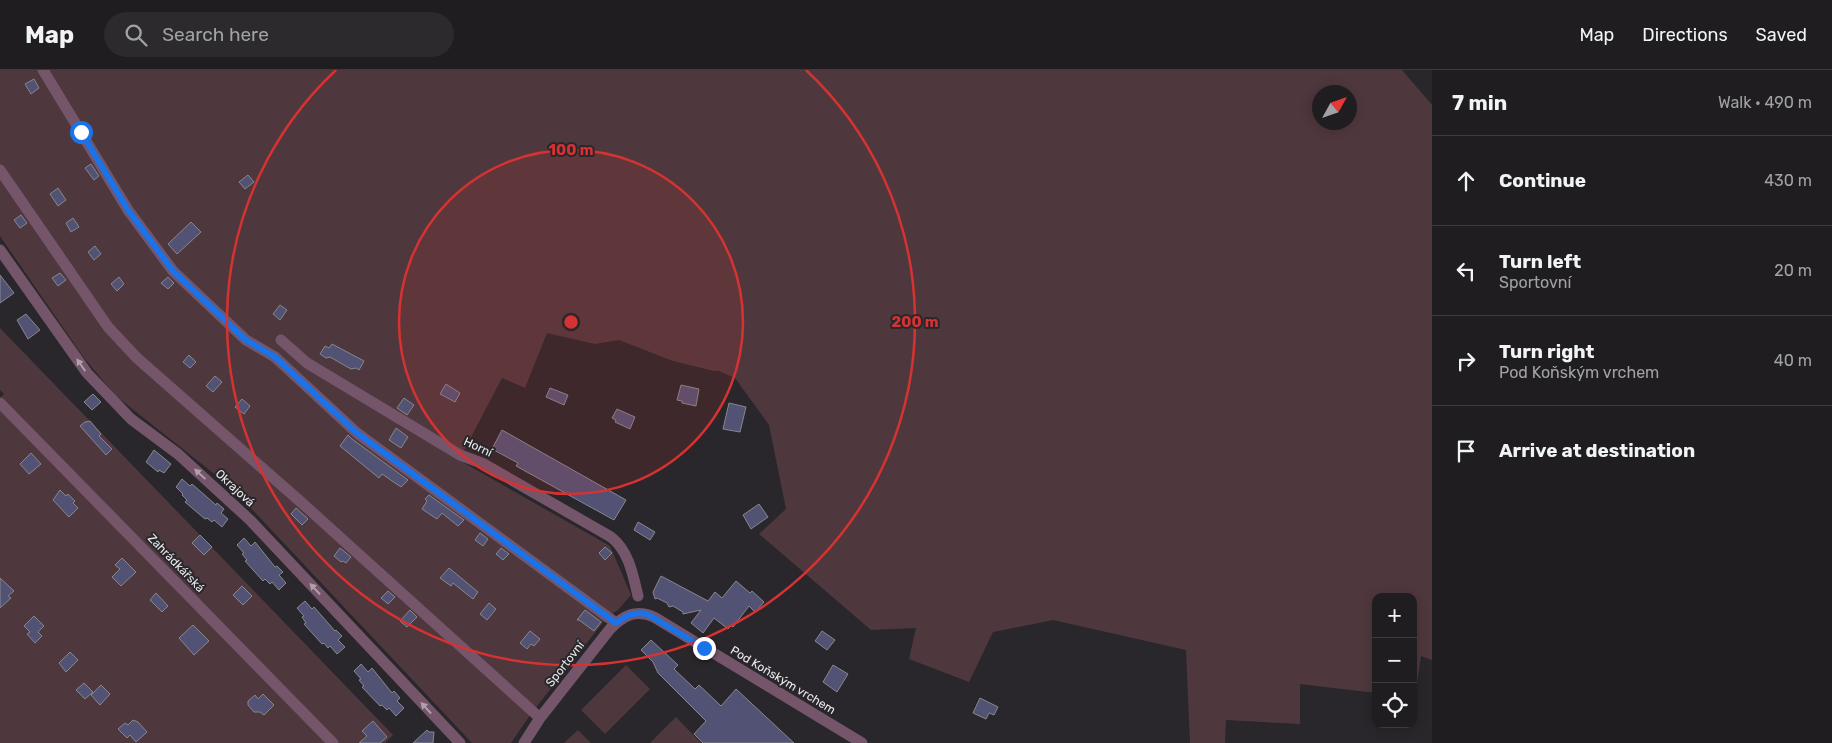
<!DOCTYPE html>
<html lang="en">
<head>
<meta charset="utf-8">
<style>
  :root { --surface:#1f1d20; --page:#2c2a2d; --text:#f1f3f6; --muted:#a1a2a5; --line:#3c3b3e }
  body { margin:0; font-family:Rubik,sans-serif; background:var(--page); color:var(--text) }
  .controls { position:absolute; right:15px; bottom:15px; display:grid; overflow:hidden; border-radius:10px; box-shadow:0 2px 12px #0003 }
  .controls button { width:45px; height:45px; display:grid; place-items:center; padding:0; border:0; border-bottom:1px solid var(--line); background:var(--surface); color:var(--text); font:25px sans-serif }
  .compass { position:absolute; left:1312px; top:15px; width:45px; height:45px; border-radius:50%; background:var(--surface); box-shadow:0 2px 12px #0003; rotate:50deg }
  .stop { position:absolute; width:15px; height:15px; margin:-11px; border:4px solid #1a73e8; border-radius:50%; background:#fff }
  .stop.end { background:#1a73e8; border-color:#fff; box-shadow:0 1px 5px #0008 }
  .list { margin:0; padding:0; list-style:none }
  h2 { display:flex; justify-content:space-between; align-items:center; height:65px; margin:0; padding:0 20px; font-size:21px }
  h2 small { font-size:16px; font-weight:400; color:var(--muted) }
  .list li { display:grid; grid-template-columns:32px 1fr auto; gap:15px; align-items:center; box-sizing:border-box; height:90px; padding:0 20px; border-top:1px solid var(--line) }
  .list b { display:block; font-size:19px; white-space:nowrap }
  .list p { margin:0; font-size:16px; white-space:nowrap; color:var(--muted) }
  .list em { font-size:16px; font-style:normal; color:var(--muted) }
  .icon { flex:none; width:28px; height:28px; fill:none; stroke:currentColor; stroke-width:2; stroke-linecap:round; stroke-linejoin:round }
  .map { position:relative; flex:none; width:1432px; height:673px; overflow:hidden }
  header { display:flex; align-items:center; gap:30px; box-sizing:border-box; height:70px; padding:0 25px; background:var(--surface); border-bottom:1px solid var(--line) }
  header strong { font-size:24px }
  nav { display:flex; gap:28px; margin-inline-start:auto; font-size:18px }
  .search { width:350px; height:45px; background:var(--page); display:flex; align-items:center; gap:12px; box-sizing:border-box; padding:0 18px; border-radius:28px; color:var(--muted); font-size:19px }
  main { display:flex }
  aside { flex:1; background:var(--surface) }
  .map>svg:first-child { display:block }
  .green { fill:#4f383d; fill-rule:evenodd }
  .building { fill:#525374; stroke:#87878c }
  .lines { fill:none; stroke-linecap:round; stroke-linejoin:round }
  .minor { stroke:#74556a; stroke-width:11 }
  .oneway { fill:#b0a0ab }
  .route { stroke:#1a73e8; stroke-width:6 }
  .ring { fill:none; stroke:#d73232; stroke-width:2.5 }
  .labels { text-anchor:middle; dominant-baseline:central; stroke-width:4; stroke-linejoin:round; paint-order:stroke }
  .street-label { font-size:12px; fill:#ebeaec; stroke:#29272b }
  .centre { fill:#d73232; stroke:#29272b; stroke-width:2.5 }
  .ring-label { font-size:15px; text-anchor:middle; font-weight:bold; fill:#d73232; stroke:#29272b; stroke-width:4; stroke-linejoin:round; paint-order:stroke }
</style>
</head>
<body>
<header>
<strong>Map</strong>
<div class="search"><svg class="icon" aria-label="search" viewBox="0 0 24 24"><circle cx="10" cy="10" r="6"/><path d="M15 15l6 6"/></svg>Search here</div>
<nav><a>Map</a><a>Directions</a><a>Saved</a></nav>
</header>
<main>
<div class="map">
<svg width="1432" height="673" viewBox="0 0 1432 673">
  <rect width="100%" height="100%" fill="#29272b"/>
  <path class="green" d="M0,0H1402L1432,35V590L1421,586L1415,628H1413V527H1376V623L1300,614V654L1226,650L1225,673H1190L1186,580L1053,550L993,562L969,612L909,589L916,558L871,560L759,464L786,439L769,355L735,308L719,301H714L673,291L619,270L595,274L547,263L525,318L502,308L459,390L610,476L631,525L618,540L608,546L530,645L511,673H472L232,418L116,326L84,288L0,166ZM1320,22H1350V52H1320Z
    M0,258L393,665L385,673H0V328L4,324L0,320Z
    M626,595L650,619L605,664L581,640Z
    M676,647L701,673H650Z
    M578,660L591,673H564Z"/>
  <path class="building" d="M34,9L39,18L31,24L25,14Z
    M91,94L99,106L94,110L85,98Z
    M248,105L254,112L245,119L239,112Z
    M58,118L66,130L58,136L50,124Z
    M21,145L27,153L20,158L14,150Z
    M73,148L79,157L71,162L66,153Z
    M191,152L201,162L177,184L168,174Z
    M95,176L101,184L94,190L88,182Z
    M60,203L66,210L58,216L52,208Z
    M0,205L14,223L0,233Z
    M119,207L124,214L117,221L111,214Z
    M168,207L174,213L168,219L161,213Z
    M280,235L287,240L280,250L273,244Z
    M26,244L40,260L28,269L17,250Z
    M332,274L364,291L359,300L356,298L351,299L330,287L326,288L320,284L325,276L329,278Z
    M189,285L196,292L190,298L183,292Z
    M215,306L222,312L213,322L206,316Z
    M446,314L460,323L455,332L440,324Z
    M681,315L699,319L696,336L682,333V331L677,330Z
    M550,318L568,325L564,335L546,327Z
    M93,324L101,332L92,340L84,332Z
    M404,328L414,335L407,345L397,338Z
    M242,329L250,336L244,344L235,337Z
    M729,333L746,337L740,362L723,359Z
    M617,339L635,347L630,359L615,352L616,350L612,348Z
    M90,351L101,364L99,366L112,379L106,385L80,356L85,352Z
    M396,358L408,367L401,378L389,370Z
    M502,360L626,430L614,450L516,396L518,393L492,379Z
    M348,365L352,369L408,410L401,417L382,404L379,408L340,376Z
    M154,380L171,394L164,403L159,400L158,402L146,392Z
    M31,383L41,394L29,404L20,394Z
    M182,409L190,416L192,414L216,435L217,433L224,439L221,443L228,449L222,457L214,450L212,452L207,448L205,449L185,432L187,430L182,425L183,424L176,417Z
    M60,420L66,426L68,424L75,431L73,433L78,438L69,447L53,430Z
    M429,425L464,450L458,456L442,443L437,449L422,439L427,431L425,429Z
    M759,434L768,447L751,459L743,445Z
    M296,438L308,449L302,455L291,444Z
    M638,452L655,462L650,470L634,460Z
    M480,463L488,469L483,476L475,470Z
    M200,465L212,477L204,485L192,473Z
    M244,468L251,476L255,472L275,497L277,496L283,502L279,505L286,513L279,520L272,512L270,514L265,509L263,511L245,491L247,490L242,484L244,483L237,475Z
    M605,477L612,483L605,490L599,483Z
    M340,478L351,487L346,493L343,491L341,492L334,486Z
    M501,478L509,484L503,490L496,484Z
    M122,488L136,502L121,516L112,507L120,499L115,495Z
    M449,498L478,522L473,529L453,513L451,516L440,508Z
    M661,506L708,531L715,522L722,528L736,511L750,523L752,521L764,532L755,542L749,536L733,557L731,555L728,559L714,548L703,563L691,553L701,540L683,544V542L673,536L669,537L667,533L657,528L655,529L653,522Z
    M0,508L14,521L8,526L11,528L0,538Z
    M242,516L252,526L243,535L233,525Z
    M388,521L395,527L388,534L381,528Z
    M156,523L168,536L162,542L150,530Z
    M305,531L312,539L314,537L335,561L336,560L342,566L338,570L345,577L337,584L330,576L328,578L324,573L322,574L304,554L306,553L302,547L304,546L297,538Z
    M489,533L496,539L487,550L480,544Z
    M410,540L417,547L407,557L400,551Z
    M585,540L601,552L594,561L579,550H577Z
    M34,546L44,556L38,562L42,566L35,573L27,564L30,562L24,556Z
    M193,555L209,571L194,585L179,568Z
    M530,561L540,569L534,576L531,574L527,579L520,573Z
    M822,561L835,570L827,580L815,571Z
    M651,570L678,595L674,599L695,619L699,615L721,636L736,619L794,673H703L694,664L706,651L658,603L653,592L641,580Z
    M70,582L78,590L66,602L59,593Z
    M361,594L368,602L372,598L392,623L394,621L400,628L397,631L404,638L396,646L389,638L387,640L382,635L380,636L362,617L364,616L359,610L361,609L354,601Z
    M833,595L848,604L837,622L823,612Z
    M84,613L93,622L85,629L76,620Z
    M101,615L110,624L100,635L91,625Z
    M263,624L274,635L264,645L260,642H254L248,635V631L255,625L258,629Z
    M980,628L998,637L994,645L989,643L986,649L973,643Z
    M133,650L138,652L147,662L136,672L130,665L127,668L118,659L125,653L128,655Z
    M373,651L387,667L380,673H359L367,666L362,661Z
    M427,660L429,662H434L433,673H413Z"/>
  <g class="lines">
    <path class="minor" d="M43,0L128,140L173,201L246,270L275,287L357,363L616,553
      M0,100L108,257L137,288L302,433L540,648
      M0,180L87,303L131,349L178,384L250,450L460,673
      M281,270L307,293L460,385L484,394L611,467C629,481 633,505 638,526
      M0,333L333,673
      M524,673L540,648L610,559C624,545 636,539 654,547L862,673"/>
  </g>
  <defs><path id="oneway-solid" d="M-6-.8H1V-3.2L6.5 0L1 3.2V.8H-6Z" transform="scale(1.25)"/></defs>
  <g class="oneway">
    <use href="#oneway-solid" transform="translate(81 295) rotate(-125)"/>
    <use href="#oneway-solid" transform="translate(200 404) rotate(-137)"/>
    <use href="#oneway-solid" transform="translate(315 519) rotate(-133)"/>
    <use href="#oneway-solid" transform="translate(426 638) rotate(-133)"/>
  </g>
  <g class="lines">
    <path class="route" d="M81,62L128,140L173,201L246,270L275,287L357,363L616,553C626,546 635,541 647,544L704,578"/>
  </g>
  <circle cx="571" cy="252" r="172" fill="#d73232" fill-opacity=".12"/>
  <g class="ring">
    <circle cx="571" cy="252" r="172"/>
    <path d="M806 0A344 344 0 1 1 336 0"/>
  </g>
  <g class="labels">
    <g class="street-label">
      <text transform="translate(478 377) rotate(25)">Horní</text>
      <text transform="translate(235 418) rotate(43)">Okrajová</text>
      <text transform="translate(176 493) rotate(46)">Zahrádkářská</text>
      <text transform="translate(565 594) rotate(-52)">Sportovní</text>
      <text transform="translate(783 610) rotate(31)">Pod Koňským vrchem</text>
    </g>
  </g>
  <circle cx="571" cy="252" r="8" class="centre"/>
  <g class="ring-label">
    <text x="571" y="85">100 m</text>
    <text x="915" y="257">200 m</text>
  </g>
</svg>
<div class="controls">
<button>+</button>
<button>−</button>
<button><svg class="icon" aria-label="locate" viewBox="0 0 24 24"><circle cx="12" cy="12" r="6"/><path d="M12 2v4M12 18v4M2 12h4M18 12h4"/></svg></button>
</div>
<svg class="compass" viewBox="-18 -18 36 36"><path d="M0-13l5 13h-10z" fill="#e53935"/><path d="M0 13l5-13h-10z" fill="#a1a2a5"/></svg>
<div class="stop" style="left:81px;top:62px"></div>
<div class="stop end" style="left:704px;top:578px"></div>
</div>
<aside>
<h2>7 min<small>Walk · 490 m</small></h2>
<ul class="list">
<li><svg class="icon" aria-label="ahead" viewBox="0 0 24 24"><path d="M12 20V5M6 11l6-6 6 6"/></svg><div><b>Continue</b></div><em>430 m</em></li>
<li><svg class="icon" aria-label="left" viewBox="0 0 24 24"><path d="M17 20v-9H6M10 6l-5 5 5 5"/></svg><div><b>Turn left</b><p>Sportovní</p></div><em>20 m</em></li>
<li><svg class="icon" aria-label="right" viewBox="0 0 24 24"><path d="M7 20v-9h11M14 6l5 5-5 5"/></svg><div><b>Turn right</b><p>Pod Koňským vrchem</p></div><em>40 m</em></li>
<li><svg class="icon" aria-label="arrive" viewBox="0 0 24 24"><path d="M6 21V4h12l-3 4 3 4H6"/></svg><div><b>Arrive at destination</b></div></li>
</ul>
</aside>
</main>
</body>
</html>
